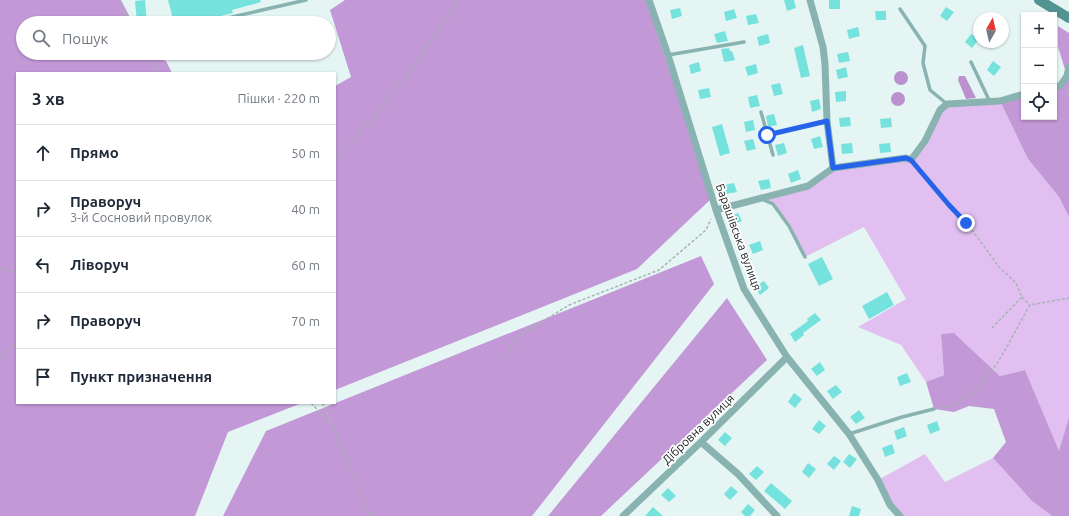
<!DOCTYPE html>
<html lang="uk">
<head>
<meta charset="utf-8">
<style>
  :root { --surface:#fff; --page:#f6f6f7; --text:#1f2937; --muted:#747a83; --line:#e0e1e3 }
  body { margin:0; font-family:Ubuntu,sans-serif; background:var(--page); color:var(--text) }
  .controls { position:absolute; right:12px; top:12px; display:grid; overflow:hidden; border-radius:0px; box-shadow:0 1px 3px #0004 }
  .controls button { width:36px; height:36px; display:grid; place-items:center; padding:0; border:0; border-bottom:1px solid var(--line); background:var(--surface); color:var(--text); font:20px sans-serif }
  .compass { position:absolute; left:973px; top:12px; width:36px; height:36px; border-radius:50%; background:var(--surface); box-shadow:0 1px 3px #0004; rotate:8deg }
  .stop { position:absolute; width:12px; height:12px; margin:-9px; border:3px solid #2563eb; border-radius:50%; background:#fff }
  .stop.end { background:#2563eb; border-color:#fff; box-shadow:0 1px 4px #0008 }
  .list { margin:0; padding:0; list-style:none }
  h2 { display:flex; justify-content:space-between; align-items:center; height:52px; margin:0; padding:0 16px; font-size:17px }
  h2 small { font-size:13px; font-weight:400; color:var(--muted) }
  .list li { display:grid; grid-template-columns:26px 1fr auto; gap:12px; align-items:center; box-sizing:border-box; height:56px; padding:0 16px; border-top:1px solid var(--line) }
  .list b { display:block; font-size:15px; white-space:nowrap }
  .list p { margin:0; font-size:13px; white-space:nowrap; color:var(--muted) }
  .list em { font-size:13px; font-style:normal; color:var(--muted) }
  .icon { flex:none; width:22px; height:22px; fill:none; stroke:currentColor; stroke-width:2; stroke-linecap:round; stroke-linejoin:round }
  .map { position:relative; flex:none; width:1069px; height:516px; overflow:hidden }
  .search { position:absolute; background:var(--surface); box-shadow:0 1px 3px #0004; left:16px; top:16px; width:320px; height:44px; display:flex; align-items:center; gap:10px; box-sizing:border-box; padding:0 14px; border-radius:22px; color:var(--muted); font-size:15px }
  .panel { position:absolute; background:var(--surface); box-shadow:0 1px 3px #0004; left:16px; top:72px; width:320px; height:332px; border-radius:0px }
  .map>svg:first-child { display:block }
  .green { fill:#e1c0f1 }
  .forest { fill:#c398d7 }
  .water { fill:#bb91cf }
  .building { fill:#76e2dd }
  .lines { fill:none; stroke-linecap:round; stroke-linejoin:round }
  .path { stroke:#a7b4b3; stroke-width:1.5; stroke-dasharray:3 2; stroke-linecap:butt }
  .lane { stroke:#89b3b0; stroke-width:3.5 }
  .street { stroke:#89b3b0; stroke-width:7 }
  .secondary { stroke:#519490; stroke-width:10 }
  .route { stroke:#2563eb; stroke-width:5 }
  .labels { text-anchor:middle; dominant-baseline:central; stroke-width:3.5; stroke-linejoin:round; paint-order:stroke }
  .street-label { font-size:12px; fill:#1b2120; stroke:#fff }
</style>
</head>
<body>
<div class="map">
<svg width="1069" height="516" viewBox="0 0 1069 516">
  <rect width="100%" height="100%" fill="#e5f5f4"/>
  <path class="green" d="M1000,101L1028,159L1059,197L1069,217V417L1059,452L1025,370L1000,376L955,334H941L944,375L926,382L901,345L858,327L906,299L864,227L805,257L789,226L773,205L759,198L808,186L833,168L906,158L917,152L947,104Z
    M925,454L945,482L993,458L1032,501L1052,516H900L878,480Z"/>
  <path class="forest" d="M0,0H121L133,23H23V53H149L151,56L166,61L172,73H17V403H302L228,432L195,516H0Z
    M345,0H646L712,198L637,269L335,390V86L351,77L330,10Z
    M1058,26L1069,33V217L1059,197L1028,159L1000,101L1024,94V117H1054V87L1067,76L1058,47Z
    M701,256L714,284L532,516H223L266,431Z
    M727,298L767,360L601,516H548Z
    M954,333L1000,376L1025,370L1059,451L1069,417V516H1052L1032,501L993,458L1006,442L994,409L969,406L954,412L934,409L926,382L944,375L941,334Z"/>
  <path class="water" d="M894 78a7 7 0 1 1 14 0a7 7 0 1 1-14 0Z
    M959,76H965L976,98L966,99L958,80Z
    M891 99a7 7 0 1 1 14 0a7 7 0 1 1-14 0Z"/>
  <path class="building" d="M145,0L147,23H137L135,1Z
    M168,0H260L261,2L232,10L233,13L204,20L205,23H174Z
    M784,0H794L796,8L787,11Z
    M829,0H840V9H829Z
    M946,7L954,12L947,21L940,16Z
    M680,8L682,16L672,19L670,10Z
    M734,9L737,18L726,21L724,12Z
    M875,11H886V20H876Z
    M756,14L759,23L748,25L746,16Z
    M858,27L860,36L849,39L847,30Z
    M725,31L728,41L717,43L714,34Z
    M768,34L770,43L759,46L757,37Z
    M971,34L979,39L972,48L965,42Z
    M803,45L810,76L801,78L794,48Z
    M729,48L730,51H732L735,60L724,62L721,49Z
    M848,52L850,61L839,63L837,54Z
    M993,61L1001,67L994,76L987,70Z
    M699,62L701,71L691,74L689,65Z
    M756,64L758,73L748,76L745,67Z
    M846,67L848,77L838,79L836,70Z
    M780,83L783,94L774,96L771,85Z
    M709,88L711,97L700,99L698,90Z
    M846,91V101L836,102L835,92Z
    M757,95L760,106L750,108L748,97Z
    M819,99L821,109L812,112L810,101Z
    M774,114L777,125L768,127L766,116Z
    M850,117L851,126L840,127L839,118Z
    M891,118L892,127L881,128L880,119Z
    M753,120L755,130L746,132L744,122Z
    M722,124L730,153L720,156L712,127Z
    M820,136L823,147L814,149L811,139Z
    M753,139L756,149L747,151L744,141Z
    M784,143L787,153L778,156L775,145Z
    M852,143L853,153L842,154L841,144Z
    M890,143L891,152L880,153L879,144Z
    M798,170L801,179L791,183L788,174Z
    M769,179L771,188L761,190L758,181Z
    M734,183L737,192L726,194L724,185Z
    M738,213L742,221L732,225L728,217Z
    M760,241L763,250L753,254L749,245Z
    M822,257L833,279L819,286L808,264Z
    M764,281L769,288L760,295L755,287Z
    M887,292L894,305L869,319L862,306Z
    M815,313L821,320L803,333L804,335L795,342L790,334L808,321L807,319Z
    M820,362L825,370L817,376L811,369Z
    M907,373L911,382L900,386L897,377Z
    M836,385L842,392L833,399L827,391Z
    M794,393L802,399L795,408L788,402Z
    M859,410L865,418L856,424L850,417Z
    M819,420L826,426L819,434L812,429Z
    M937,421L940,430L930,434L927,425Z
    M904,427L907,436L897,440L894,431Z
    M725,432L732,438L725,446L718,440Z
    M892,444L895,453L885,457L882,448Z
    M849,454L857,459L850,468L843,462Z
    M834,456L841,461L834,470L827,464Z
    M808,463L816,469L809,478L802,472Z
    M757,466L764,472L756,480L749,474Z
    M771,483L792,501L785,509L764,491Z
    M731,486L738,492L730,500L724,494Z
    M668,488L676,496L669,502L661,495Z
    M748,504L755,510L750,516H745L741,512Z
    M852,506L861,509L859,516H849Z
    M653,507L663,516H645Z"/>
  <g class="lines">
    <path class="path" d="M119,0L130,23
      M146,53L159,73
      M1068,88L1069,99
      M335,158L380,111L460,0
      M917,165L949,205L967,223L999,267L1016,283L1022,297L992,328
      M0,269L17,271
      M1022,297L1030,305
      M0,356L17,342
      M504,358L519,336L569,305L659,270L706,230L711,219
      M311,403L333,426L370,516
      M322,403L333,425
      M939,408C944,407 951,406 957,403C993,384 1010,338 1030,305L1069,298"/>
    <path class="lane" d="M900,9L925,46L923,63L930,90L947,104
      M210,22L306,0
      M668,55L744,42
      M971,62L990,102
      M761,112L773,155
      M767,135L827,121
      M762,199L773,204L789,226L805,257
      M849,434L902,417L934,409"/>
    <path class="street" d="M649,0L668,55L716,210L744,289L787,357L849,434L878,480L890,505L900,516
      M810,0L823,47L825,64L827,121L833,168
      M1054,87L1060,86L1067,76L1069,67
      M716,210L808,186L833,168L906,158L911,160L925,141L940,110L947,104L1000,101L1024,94
      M701,442L738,474L777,516
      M623,516L701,442L787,357"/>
    <path class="secondary" d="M1039,0L1069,18"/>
  </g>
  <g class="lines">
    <path class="route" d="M767,135L827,121L833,168L906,158L911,160L949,205L966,223"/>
  </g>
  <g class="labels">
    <g class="street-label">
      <text transform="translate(739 237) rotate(70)">Барашівська вулиця</text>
      <text transform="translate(698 429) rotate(-44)">Дібровна вулиця</text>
    </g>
  </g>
</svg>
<div class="controls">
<button>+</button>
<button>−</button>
<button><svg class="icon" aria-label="locate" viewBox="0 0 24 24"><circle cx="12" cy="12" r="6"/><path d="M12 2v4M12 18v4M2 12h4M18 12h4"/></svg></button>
</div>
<svg class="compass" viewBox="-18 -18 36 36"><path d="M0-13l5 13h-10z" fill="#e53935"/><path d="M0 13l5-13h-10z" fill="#747a83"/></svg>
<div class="stop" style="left:767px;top:135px"></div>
<div class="stop end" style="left:966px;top:223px"></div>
<div class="search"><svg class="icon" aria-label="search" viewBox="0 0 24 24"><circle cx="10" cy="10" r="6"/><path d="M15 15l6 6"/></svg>Пошук</div>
<section class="panel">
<h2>3 хв<small>Пішки · 220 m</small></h2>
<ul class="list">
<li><svg class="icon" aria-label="ahead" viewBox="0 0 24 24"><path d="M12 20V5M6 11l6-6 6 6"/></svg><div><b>Прямо</b></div><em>50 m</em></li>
<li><svg class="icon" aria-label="right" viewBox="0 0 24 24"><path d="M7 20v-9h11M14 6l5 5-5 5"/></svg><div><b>Праворуч</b><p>3-й Сосновий провулок</p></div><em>40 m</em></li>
<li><svg class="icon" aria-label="left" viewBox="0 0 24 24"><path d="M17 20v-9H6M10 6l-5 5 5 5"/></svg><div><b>Ліворуч</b></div><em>60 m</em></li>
<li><svg class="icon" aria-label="right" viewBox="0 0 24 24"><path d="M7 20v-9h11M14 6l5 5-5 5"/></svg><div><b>Праворуч</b></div><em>70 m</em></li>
<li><svg class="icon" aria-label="arrive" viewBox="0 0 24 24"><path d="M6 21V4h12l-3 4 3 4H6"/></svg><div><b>Пункт призначення</b></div></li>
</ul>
</section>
</div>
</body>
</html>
